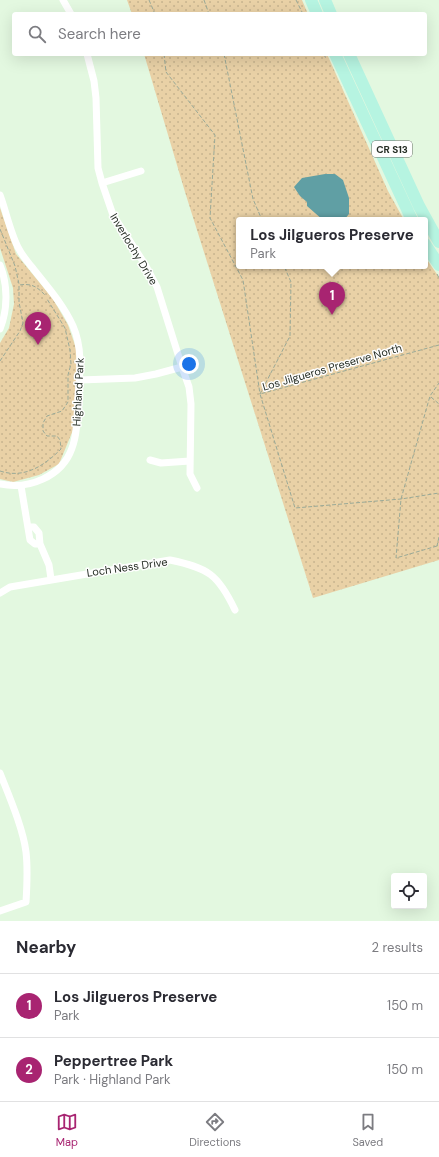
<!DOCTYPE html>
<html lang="en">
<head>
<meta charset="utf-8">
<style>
  :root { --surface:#fff; --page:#f7f7f7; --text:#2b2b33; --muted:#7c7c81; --line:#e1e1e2; --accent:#a82471 }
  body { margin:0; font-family:"DM Sans",sans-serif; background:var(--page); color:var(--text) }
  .controls { position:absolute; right:12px; bottom:12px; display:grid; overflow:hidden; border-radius:4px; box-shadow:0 4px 16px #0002 }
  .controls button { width:36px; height:36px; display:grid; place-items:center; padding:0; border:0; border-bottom:1px solid var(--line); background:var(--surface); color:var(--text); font:20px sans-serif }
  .you { position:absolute; left:189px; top:364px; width:14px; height:14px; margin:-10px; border:3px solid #fff; border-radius:50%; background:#1a73e8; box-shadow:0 0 0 6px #1a73e833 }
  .badge { display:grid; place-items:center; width:26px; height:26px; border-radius:50%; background:var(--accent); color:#fff; font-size:13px; font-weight:700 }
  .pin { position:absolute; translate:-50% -33px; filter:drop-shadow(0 1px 2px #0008) }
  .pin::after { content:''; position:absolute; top:21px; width:14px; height:12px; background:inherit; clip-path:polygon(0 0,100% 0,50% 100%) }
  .popup { position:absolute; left:236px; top:217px; width:192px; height:52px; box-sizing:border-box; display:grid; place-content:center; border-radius:4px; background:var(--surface); filter:drop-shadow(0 1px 3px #0005); font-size:13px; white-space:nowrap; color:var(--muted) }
  .popup b { font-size:15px; color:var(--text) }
  .popup::after { content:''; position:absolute; left:50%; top:100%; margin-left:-8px; border:8px solid transparent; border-top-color:var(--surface) }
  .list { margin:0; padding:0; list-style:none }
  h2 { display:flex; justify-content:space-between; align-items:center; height:52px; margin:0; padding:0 16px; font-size:17px }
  h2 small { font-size:13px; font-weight:400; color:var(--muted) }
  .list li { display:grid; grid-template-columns:26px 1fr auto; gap:12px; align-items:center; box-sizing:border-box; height:64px; padding:0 16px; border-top:1px solid var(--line) }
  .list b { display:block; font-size:15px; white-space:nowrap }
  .list p { margin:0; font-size:13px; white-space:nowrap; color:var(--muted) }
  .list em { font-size:13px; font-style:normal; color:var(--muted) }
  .icon { flex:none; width:22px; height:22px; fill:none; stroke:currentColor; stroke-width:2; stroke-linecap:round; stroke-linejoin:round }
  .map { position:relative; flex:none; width:439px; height:921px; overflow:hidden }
  .search { position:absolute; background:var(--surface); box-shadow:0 4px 16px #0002; left:12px; right:12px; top:12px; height:44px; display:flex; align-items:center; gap:10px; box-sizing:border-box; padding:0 14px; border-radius:4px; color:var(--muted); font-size:15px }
  .sheet { height:180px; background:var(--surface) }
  nav { display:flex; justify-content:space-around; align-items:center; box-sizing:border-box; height:56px; border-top:1px solid var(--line); background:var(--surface); font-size:11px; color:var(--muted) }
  nav a { display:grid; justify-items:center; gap:2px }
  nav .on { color:var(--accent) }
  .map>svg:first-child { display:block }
  .park { fill:url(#park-dots) }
  .water { fill:#609fa4 }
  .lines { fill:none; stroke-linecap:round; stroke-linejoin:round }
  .path { stroke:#99a997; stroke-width:1; stroke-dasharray:4 2; stroke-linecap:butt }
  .minor { stroke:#fff; stroke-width:7 }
  .primary { stroke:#b6f4e1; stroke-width:12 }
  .labels { text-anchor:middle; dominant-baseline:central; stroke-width:3; stroke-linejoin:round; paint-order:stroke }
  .shield { fill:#fefefe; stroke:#666c65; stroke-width:1 }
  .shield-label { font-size:10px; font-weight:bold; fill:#252d24 }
  .street-label { font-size:11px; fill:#252d24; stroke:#fefefe }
</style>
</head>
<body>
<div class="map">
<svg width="439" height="921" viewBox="0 0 439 921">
  <defs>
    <pattern id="park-dots" width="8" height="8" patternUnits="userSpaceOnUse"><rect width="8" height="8" fill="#e9d1a6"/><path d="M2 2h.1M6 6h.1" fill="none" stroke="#c8b48f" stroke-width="1.8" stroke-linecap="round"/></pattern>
  </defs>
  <rect width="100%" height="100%" fill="#e3f8e0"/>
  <path class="park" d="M127,0H302L308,14H132Z
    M144,54H327L388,191L404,220H239V266H425V257L439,277V560L313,598L185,192Z
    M0,208L16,254L53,299L68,325L76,348L77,373L73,430L59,464L39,475L13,482L0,479V343L9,328L14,304L13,288L0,248Z"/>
  <path class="water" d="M325,174H335L343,180L349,198V214L344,220H323L307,206V202L300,196L294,187L302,178Z"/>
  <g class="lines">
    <path class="path" d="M149,0L155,14
      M204,0L209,14
      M296,0L303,14
      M164,54L166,72L215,135L210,218L243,280L260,394L290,336L291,282L284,266
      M224,54L253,199L262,220
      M324,54L326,59
      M0,229L15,266L19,284
      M437,274L439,278
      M439,345L260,394L295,508L401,499L439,493
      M0,361L20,331L23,323L19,302V285C33,283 37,287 46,296
      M431,397L439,404
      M0,471C24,479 44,466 61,449L60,440L57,436H47L43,431V423L47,416L62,411L68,402V375L71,364L70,350L65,328L47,299
      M439,537L437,546L439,545
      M437,546L396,558L401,499L430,396L439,383"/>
    <path class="minor" d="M63,0L71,14
      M87,54L94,81L96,98L98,168L102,183L113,215L146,266L157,287L182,367L189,387L191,404L190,474L197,488
      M102,183L141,171
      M0,195C6,211 11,235 19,249C22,255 27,261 31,266C46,285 63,304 73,326C83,349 80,373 78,397C77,414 78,432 72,448C62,477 28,490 0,484
      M0,265C8,285 8,309 0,329
      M80,380L135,378L156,374L182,367
      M150,460L161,463L190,461
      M21,486L30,540L35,544H40L39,533L34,527H29
      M40,544L49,565L51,579
      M0,593L10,587L170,560C208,568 218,574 235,610
      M0,773C9,796 23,828 26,852C28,869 27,886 26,902L0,911"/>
    <path class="primary" d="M311,0L317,14
      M325,0L331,14
      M335,54L412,220
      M349,54L419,206L439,242
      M425,244L439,265"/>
  </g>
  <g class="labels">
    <rect class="shield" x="372" y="141" width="40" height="16" rx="3"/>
    <g class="shield-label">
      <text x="392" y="149">CR S13</text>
    </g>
    <g class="street-label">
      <text transform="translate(134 249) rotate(59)">Inverlochy Drive</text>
      <text transform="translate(332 367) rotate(-16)">Los Jilgueros Preserve North</text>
      <text transform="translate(78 392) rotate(-87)">Highland Park</text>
      <text transform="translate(127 567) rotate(-8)">Loch Ness Drive</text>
    </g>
  </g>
</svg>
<div class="controls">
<button><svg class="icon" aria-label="locate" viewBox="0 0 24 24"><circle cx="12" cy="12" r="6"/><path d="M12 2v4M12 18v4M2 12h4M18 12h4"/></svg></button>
</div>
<div class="you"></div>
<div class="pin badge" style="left:332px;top:315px">1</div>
<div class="popup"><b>Los Jilgueros Preserve</b>Park</div>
<div class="pin badge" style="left:38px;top:345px">2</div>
<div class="search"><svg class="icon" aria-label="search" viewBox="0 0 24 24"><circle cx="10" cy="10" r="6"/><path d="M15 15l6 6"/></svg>Search here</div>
</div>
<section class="sheet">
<h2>Nearby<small>2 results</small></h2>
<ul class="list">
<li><span class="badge">1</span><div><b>Los Jilgueros Preserve</b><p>Park</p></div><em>150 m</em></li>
<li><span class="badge">2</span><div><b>Peppertree Park</b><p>Park · Highland Park</p></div><em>150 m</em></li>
</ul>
</section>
<nav>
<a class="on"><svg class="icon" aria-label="map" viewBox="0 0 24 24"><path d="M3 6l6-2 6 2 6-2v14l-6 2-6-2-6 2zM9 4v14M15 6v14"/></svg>Map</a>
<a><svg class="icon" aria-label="directions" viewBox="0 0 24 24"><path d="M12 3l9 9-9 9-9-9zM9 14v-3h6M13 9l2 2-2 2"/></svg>Directions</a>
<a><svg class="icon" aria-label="saved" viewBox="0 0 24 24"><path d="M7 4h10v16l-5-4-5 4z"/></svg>Saved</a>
</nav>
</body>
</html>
